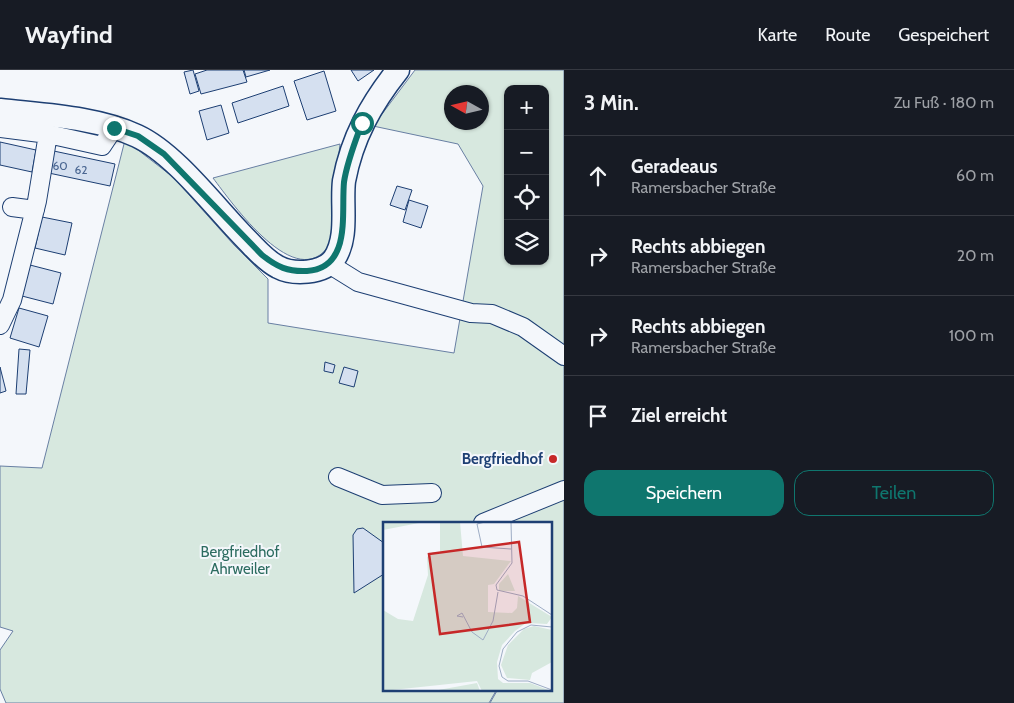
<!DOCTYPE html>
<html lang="de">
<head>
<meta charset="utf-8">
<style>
  :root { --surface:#171b24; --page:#242831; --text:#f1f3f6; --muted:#9ea1a6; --line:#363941; --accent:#0f766e }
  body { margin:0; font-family:Cabin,sans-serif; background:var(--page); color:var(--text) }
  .controls { position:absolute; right:15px; top:15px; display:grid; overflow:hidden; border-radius:10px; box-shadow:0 1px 4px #0004 }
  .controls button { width:45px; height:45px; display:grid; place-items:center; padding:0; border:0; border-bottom:1px solid var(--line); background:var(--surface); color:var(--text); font:25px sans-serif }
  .compass { position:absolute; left:444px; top:15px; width:45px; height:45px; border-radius:50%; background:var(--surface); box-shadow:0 1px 4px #0004; rotate:278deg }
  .stop { position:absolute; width:15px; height:15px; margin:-11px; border:4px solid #0f766e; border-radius:50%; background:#fff }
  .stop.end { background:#0f766e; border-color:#fff; box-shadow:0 1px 5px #0008 }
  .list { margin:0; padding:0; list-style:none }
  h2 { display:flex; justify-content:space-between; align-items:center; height:65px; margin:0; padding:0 20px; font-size:21px }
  h2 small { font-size:16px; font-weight:400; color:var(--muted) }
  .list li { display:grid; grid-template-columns:32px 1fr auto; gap:15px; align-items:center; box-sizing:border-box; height:80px; padding:0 20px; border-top:1px solid var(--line) }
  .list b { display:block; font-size:19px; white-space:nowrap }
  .list p { margin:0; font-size:16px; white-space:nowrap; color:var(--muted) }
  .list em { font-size:16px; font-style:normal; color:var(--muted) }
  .actions { display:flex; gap:10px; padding:15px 20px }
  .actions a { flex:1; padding:11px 0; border:1px solid var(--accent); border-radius:15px; text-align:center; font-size:18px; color:var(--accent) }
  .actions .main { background:var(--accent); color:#fff }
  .icon { flex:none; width:28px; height:28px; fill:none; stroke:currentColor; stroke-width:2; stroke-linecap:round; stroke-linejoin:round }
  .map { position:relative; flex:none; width:564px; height:633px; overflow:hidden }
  header { display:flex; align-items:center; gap:30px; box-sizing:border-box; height:70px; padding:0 25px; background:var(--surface); border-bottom:1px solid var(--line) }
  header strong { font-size:24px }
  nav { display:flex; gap:28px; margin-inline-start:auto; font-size:18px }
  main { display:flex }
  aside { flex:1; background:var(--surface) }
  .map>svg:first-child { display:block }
  .green { fill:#d7e8df; stroke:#687fa3; fill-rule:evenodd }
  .building { fill:#d5e0f0; stroke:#1d3f73 }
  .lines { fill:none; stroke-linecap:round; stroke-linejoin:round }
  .minor-casing { stroke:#1d3f73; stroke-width:20 }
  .major-casing { stroke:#1d3f73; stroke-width:25 }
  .minor { stroke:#f4f7fb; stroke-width:18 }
  .major { stroke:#f4f7fb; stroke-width:22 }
  .route { stroke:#0f766e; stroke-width:6 }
  .poi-dot { fill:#c62828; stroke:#f4f7fb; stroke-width:2 }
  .labels { text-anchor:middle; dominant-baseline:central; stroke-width:4; stroke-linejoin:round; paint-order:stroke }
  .number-label { font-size:12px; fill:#4b6792 }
  .poi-label { font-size:15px; font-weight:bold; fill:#1d3f73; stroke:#f4f7fb; text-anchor:end }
  .park-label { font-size:15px; fill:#2c6c60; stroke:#f4f7fb }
  .inset-road { fill:none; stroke:#9eadc5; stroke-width:1 }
  .view { fill:#c62828; fill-opacity:0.15; stroke:#c62828; stroke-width:2.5 }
  .inset-edge { fill:none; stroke:#1d3f73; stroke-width:2.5 }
</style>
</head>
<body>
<header>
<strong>Wayfind</strong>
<nav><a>Karte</a><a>Route</a><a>Gespeichert</a></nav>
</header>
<main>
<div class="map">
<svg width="564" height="633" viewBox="0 0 564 633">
  <rect width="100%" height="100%" fill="#f4f7fb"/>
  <path class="green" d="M415,0H564V633H490L498,619H550V453H384V619H497L489,633H6L0,619V580L13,561L0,557V396L42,398L125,70L173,107L234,175L268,209V253L454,283L483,116L458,74L373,56ZM508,19H545V191H508ZM452,22H482V52H452Z
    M340,74L330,174C297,226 232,133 213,108Z"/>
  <path class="building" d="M193,0L199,21L190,24L184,2Z
    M207,0H243L247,12L201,24L195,4Z
    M244,0H270L246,7Z
    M351,0H374L358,11Z
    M324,1L336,41L307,50L294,11Z
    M283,16L289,36L238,53L232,33Z
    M221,35L229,63L207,70L199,41Z
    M0,72L36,80L32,102L0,95Z
    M49,80L115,94L110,116L44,102Z
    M397,116L412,120L405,140L390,135Z
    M409,130L428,136L421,158L403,152Z
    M42,147L72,153L65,185L35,178Z
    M30,195L61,203L53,234L22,226Z
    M19,238L48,246L39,277L10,268Z
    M19,279L30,280L26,324H16Z
    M325,292L335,295L333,303L324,301Z
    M0,297L6,321L0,323Z
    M344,297L358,301L354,317L339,313Z
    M363,458L384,473V504L354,523L353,465L357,459Z"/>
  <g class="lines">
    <g class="minor-casing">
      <path id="minor" d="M0,58L48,64L37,131L12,230L0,255
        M48,64L102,76L114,58
        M12,137L35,140
        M329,194L358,212L471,243L492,244L523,257L564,286
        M338,407L382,425L432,423
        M483,453L564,420"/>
    </g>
    <g class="major-casing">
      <path id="major" d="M0,40C43,45 97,47 137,66C176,84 216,139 247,170C256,179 266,191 278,197C293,205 323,204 334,189C349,167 341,135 344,111C352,68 371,34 398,0"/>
    </g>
    <use href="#minor" class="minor"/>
    <use href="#major" class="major"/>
  </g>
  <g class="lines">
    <path class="route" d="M114,58L138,66L164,84L262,185C277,197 288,202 307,201C352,198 341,143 344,112C347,92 355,72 362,53"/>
  </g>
  <circle class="poi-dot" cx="553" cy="389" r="5"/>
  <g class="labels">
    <g class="number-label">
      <text x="60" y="95">60</text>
      <text x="81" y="99">62</text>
    </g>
    <g class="poi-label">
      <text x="543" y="389">Bergfriedhof</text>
    </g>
    <g class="park-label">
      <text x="240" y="482">Bergfriedhof<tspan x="240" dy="17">Ahrweiler</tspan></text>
    </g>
  </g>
  <g transform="translate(383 452)">
    <rect width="169" height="169" fill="#f4f7fb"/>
    <path d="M0,0H41L0,8ZM57,0H77L80,34L128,39L111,62L105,63V90L129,91L134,86L135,74L169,95L164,102L143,101L132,109L119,123L114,140L115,157L120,161H147L168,169H99L94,159L0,169V88L15,97L30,99L45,53L44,35L50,30L57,32ZM125,52L132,69H116V62ZM151,104L169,108V140L149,151L147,158L124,156L118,143L125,123L141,107ZM94,161L97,169H50Z" fill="#d7e8df"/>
    <path class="inset-road" d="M102,0L94,2L99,25L128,27M128,0L129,41L113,63L114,68L140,74L169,93M80,95L74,94L79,91L89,110L100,118L110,99L115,70M169,105L148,103L134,110L120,127L116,144L119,155L125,159H145L169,168"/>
    <path class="view" d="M136,20L147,100L57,112L46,32Z"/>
    <rect width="169" height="169" class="inset-edge"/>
  </g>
</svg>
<div class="controls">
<button>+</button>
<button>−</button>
<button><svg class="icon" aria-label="locate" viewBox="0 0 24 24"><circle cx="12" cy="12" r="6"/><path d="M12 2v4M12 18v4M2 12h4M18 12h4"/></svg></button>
<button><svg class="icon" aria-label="layers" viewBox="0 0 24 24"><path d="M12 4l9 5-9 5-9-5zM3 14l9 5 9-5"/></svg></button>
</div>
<svg class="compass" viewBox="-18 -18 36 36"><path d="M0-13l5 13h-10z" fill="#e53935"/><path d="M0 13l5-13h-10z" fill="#9ea1a6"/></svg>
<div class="stop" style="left:362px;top:53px"></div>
<div class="stop end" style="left:114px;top:58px"></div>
</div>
<aside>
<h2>3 Min.<small>Zu Fuß · 180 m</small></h2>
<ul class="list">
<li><svg class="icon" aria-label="ahead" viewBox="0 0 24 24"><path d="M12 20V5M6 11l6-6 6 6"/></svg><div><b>Geradeaus</b><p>Ramersbacher Straße</p></div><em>60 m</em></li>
<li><svg class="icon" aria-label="right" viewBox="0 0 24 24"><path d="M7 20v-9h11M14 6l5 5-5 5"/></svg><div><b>Rechts abbiegen</b><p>Ramersbacher Straße</p></div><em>20 m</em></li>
<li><svg class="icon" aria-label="right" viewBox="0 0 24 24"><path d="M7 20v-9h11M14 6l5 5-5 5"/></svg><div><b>Rechts abbiegen</b><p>Ramersbacher Straße</p></div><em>100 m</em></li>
<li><svg class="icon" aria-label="arrive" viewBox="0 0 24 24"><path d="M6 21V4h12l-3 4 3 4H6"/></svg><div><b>Ziel erreicht</b></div></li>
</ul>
<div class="actions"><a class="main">Speichern</a><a>Teilen</a></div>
</aside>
</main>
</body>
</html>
